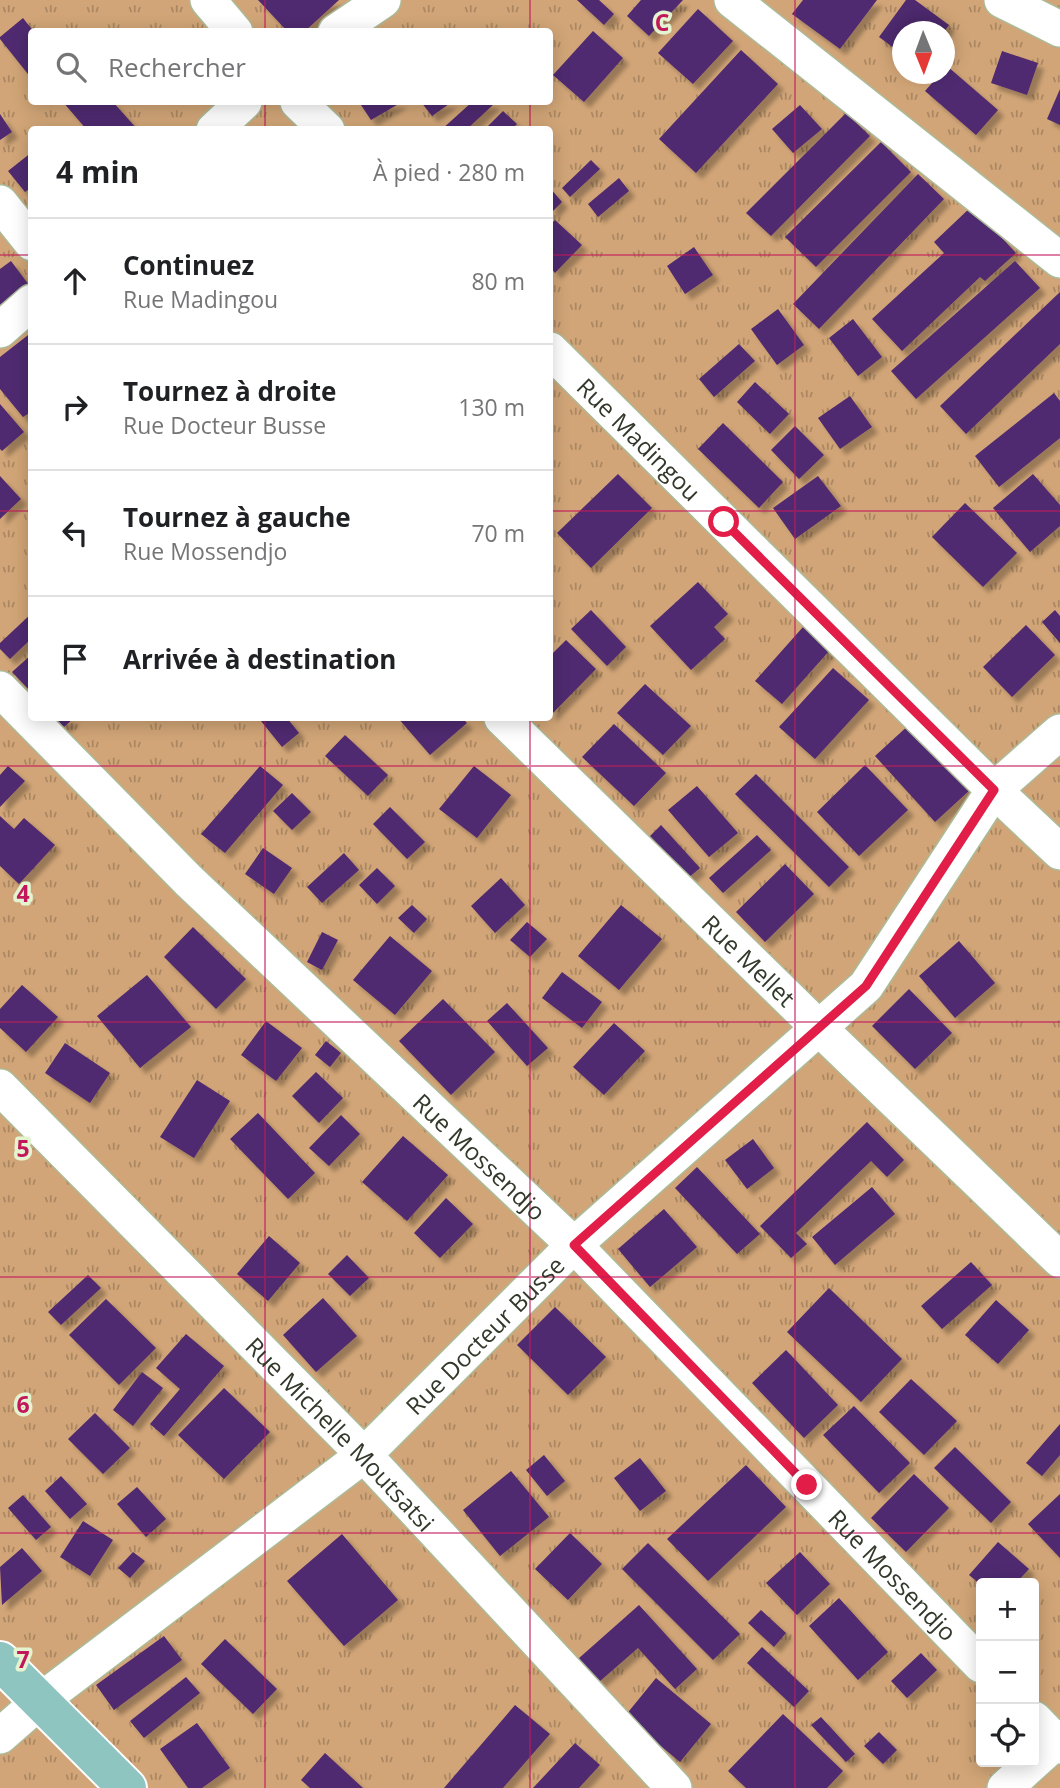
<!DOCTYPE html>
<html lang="fr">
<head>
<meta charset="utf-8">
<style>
  :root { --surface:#fff; --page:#f2f2f2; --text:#202124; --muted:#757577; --line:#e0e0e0 }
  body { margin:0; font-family:"Open Sans",sans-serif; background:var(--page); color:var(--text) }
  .controls { position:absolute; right:21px; bottom:21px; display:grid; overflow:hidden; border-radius:7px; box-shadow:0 4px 18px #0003 }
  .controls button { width:63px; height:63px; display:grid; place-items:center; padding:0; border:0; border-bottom:2px solid var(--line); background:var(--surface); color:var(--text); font:35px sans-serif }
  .compass { position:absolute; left:892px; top:21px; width:63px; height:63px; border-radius:50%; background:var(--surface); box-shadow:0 4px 18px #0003; rotate:179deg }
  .stop { position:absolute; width:21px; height:21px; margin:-16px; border:5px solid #e11d48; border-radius:50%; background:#fff }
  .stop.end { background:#e11d48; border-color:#fff; box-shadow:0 2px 7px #0008 }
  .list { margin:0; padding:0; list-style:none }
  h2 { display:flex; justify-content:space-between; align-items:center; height:91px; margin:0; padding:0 28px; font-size:30px }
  h2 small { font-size:23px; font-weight:400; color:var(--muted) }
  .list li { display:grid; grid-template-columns:46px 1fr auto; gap:21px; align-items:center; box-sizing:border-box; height:126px; padding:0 28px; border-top:2px solid var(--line) }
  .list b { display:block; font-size:26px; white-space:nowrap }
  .list p { margin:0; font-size:23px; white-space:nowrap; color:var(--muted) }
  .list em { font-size:23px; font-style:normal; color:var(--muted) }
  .icon { flex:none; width:38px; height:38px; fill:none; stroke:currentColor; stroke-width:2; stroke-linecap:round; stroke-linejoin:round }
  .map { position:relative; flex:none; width:1060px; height:1788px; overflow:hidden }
  .search { position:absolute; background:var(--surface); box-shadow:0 4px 18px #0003; left:28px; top:28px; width:525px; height:77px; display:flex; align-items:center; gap:18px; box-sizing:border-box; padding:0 24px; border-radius:7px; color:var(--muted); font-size:26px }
  .panel { position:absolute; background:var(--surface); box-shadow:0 4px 18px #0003; left:28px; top:126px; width:525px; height:595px; border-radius:7px }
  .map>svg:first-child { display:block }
  .grass { fill:url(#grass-tufts); fill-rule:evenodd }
  .building { fill:#50296f; filter:url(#shadow) }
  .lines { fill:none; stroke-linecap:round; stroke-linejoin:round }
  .minor-casing { stroke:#abbb98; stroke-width:38 }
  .major-casing { stroke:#fff; stroke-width:42 }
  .minor { stroke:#fff; stroke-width:35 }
  .major { stroke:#8fc5c1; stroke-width:38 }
  .route { stroke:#e11d48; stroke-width:9 }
  .grid { fill:none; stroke:#c2185b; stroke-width:2; stroke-opacity:0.55 }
  .labels { text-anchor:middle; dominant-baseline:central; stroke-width:7; stroke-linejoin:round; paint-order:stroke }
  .street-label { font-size:24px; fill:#32382a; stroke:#e4f4d0 }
  .grid-label { font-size:23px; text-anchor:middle; font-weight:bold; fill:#c2185b; stroke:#e4f4d0; stroke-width:7; stroke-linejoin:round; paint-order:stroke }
</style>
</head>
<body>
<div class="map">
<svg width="1060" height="1788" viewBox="0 0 1060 1788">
  <defs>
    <pattern id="grass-tufts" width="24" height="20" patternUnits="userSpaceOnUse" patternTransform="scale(1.75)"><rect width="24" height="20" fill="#d1a577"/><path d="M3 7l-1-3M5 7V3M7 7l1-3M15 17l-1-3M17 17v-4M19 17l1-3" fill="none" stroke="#aa8762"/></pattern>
    <filter id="shadow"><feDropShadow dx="6" dy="6" stdDeviation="2" flood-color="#0004"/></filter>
  </defs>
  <rect width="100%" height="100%" fill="#d7e7c3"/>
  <path class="grass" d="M0,0H1060V1788H0ZM32,32H550V102H32ZM902,32H944V74H902ZM32,130H550V718H32ZM981,1583H1034V1762H981Z"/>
  <path class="building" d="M258,0H339L304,32H288Z
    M577,0H599L614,14L604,25Z
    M641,0H683L649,36L627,16Z
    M803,0H877L840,49L792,14Z
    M906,0H915L949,25L944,32H902V54L879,37Z
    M698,9L733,41L693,84L658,53Z
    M23,18L34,32H32V79L0,39V37Z
    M593,31L623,58L584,102L553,75Z
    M741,50L778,84L696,173L659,139Z
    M1002,51L1038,63L1027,95L991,83Z
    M947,66L998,110L976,135L925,91L940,74H944Z
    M1060,89V125L1047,119Z
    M63,102H113L138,130H87Z
    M359,102H402L371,120Z
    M421,102H452L432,116Z
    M472,102H491L494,104L466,130H441Z
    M800,105L822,129L793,153L772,129Z
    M503,111L517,124L511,130H484Z
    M846,113L870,136L771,236L746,213Z
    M0,114L12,132L0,140Z
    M881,142L911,172L816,267L785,237Z
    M32,152V187L25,192L8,171Z
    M591,160L600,169L570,197L562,188Z
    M918,174L944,199L819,329L793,304Z
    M619,178L629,191L598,217L588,204Z
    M550,188L562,202L550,214Z
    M972,206L1016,253L985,281L980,277L902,351L872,319L944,253L934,242Z
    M555,220L582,245L555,273L550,267V225Z
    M694,247L713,275L685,294L667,266Z
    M11,261L29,285L0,305V269Z
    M1015,261L1040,288L916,399L891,371Z
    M1060,292V344L966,434L940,406Z
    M778,309L804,345L777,365L751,329Z
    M853,319L882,357L858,376L829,338Z
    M32,332V411L23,417L0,389V357Z
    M739,344L755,361L714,397L699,379Z
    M755,382L789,414L770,434L737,402Z
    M1054,393L1060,401V438L999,487L975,456Z
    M850,396L872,427L840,449L818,418Z
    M0,404L24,432L2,451L0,449Z
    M723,423L783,482L759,508L698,449Z
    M795,426L824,455L799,479L771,450Z
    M618,474L652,508L591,568L557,533Z
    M1033,474L1060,505V526L1030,552L993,508Z
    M0,476L21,499L0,519Z
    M818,476L841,506L795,539L773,508Z
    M965,503L1017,553L983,587L932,537Z
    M698,582L728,614L714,627L725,639L691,670L650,626Z
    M591,610L626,647L607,666L571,629Z
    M1055,610L1060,616V643L1042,622Z
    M32,613V638L10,659L0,649V643Z
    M1026,625L1055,655L1012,697L983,667Z
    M803,627L830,650L782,704L755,681Z
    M566,640L596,669L550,716V656Z
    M32,654V693L12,672Z
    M833,668L869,700L815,759L779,727Z
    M645,684L691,726L663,755L617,713Z
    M55,718H74L64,727Z
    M266,718H287L299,733L282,747L261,721Z
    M398,718H462L467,723L430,755Z
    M911,723L971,789L935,822L875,756Z
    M614,724L666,773L634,806L582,757Z
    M345,735L388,775L368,796L325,756Z
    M865,765L908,810L859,856L817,812Z
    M8,766L25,781L0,807V775Z
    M260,766L283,785L225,853L201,834Z
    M474,766L511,795L477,838L439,809Z
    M756,774L849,867L829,887L735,794Z
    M697,786L738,833L709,857L668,810Z
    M292,793L311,812L292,830L273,811Z
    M390,807L425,842L407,859L373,824Z
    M0,816L14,829L24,818L55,845L19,884L0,866Z
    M661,825L700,868L688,878L650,836Z
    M757,835L771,850L723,893L709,878Z
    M263,848L292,868L274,894L245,874Z
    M344,853L359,870L322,903L307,887Z
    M785,864L814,894L765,942L736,912Z
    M377,868L395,886L377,904L359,885Z
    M501,878L525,905L495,933L471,906Z
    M412,905L427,919L414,933L398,918Z
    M621,905L662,939L619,990L578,956Z
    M527,922L547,939L530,957L510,940Z
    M193,927L246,979L216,1009L164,957Z
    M322,932L338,940L322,970L307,962Z
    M390,936L432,971L395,1015L353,980Z
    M959,941L995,983L955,1018L919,976Z
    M562,972L602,1002L582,1028L542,998Z
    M147,975L191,1027L140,1068L97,1016Z
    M22,985L58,1017L26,1052L0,1028V1009Z
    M909,989L952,1033L915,1069L872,1026Z
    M443,999L495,1052L451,1095L399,1041Z
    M507,1003L548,1048L527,1066L487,1021Z
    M266,1021L302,1048L276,1081L241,1055Z
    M614,1023L645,1051L604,1095L573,1067Z
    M326,1041L341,1053L330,1067L315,1055Z
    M65,1043L110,1073L90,1103L45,1073Z
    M316,1072L343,1098L319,1123L292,1096Z
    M197,1080L230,1101L194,1158L160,1137Z
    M258,1113L315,1173L288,1199L230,1139Z
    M341,1115L360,1134L329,1166L309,1148Z
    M867,1122L904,1160L887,1177L871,1161L796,1233L807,1244L791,1258L760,1226Z
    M403,1136L448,1175L407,1221L362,1182Z
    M753,1139L774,1168L747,1189L725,1160Z
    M697,1167L760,1234L737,1254L675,1188Z
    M872,1187L895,1214L835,1265L812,1237Z
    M446,1198L473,1224L440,1258L414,1233Z
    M664,1209L697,1247L650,1287L618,1249Z
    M269,1236L300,1263L268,1301L237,1274Z
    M347,1255L369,1278L350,1296L328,1274Z
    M971,1262L992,1285L942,1329L921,1306Z
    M88,1275L101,1288L61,1325L48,1312Z
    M829,1288L902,1359L861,1402L787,1332Z
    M323,1298L357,1336L316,1372L283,1335Z
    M106,1299L156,1348L119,1385L69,1335Z
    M996,1300L1029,1330L998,1364L965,1335Z
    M555,1307L606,1357L568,1395L517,1345Z
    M186,1334L224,1366L164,1436L150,1424L180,1389L156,1368Z
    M786,1350L838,1405L804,1438L752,1383Z
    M142,1372L163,1388L133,1426L113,1410Z
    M911,1379L957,1421L924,1455L879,1412Z
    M224,1388L270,1432L224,1479L178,1435Z
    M854,1406L910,1463L879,1493L823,1435Z
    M95,1413L130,1448L103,1474L68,1439Z
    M1060,1424V1455L1042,1476L1026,1463Z
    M955,1447L1011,1502L991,1523L934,1468Z
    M544,1455L565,1481L547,1496L526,1470Z
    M640,1458L666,1491L640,1511L614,1478Z
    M746,1465L786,1507L708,1581L667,1539Z
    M511,1471L549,1517L500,1556L463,1510Z
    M914,1474L949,1508L906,1552L871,1518Z
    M61,1476L87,1504L70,1519L45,1491Z
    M137,1487L166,1519L146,1537L117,1504Z
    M1060,1494V1558L1028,1524Z
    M23,1495L51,1527L36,1540L8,1508Z
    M83,1521L113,1540L90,1576L60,1557Z
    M570,1533L602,1564L568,1600L535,1569Z
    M342,1534L398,1600L344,1646L287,1581Z
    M998,1542L1029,1569L1016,1583L981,1585L969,1575Z
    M648,1543L740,1634L713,1660L622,1569Z
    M22,1548L42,1571L2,1605L0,1567Z
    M133,1552L145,1561L130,1578L118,1568Z
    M800,1552L830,1584L797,1615L766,1583Z
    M839,1598L888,1652L858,1680L809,1626Z
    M639,1605L697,1669L675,1689L638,1648L599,1682L578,1659Z
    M761,1610L786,1633L774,1647L748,1623Z
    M164,1636L182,1660L114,1710L96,1685Z
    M225,1639L277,1689L253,1714L201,1664Z
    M762,1647L809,1691L794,1707L747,1663Z
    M921,1653L937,1670L907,1698L891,1681Z
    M186,1677L200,1693L144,1738L130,1721Z
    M656,1678L711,1724L680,1762L625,1716Z
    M515,1705L550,1734L503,1788H444Z
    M783,1714L843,1771L827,1788H746L728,1771Z
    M821,1717L855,1754L846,1762L811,1725Z
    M197,1723L230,1768L202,1788H188L160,1749Z
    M879,1732L897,1750L883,1764L864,1746Z
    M575,1743L600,1765L579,1788H533Z
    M325,1753L363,1788H310L301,1780Z"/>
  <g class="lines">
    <g class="minor-casing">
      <g id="minor">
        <path d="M208,0L235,32"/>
        <path d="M732,0L1060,260"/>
        <path d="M1002,0L1060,29"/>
        <path d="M336,32L383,0"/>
        <path d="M298,102L327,130"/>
        <path d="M214,130L244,102"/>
        <path d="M0,203L32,243"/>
        <path d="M0,330L32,302"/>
        <path id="s1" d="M550,350L994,790L1060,852"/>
        <path id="s2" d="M0,689L189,881L574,1245L981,1665"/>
        <path id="s3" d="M502,718L819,1028L1060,1260"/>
        <path id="s4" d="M0,1087L364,1455L674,1788"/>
        <path d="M1034,1719L1060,1746"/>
        <path id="s5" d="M0,1736L40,1701L364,1455L574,1245L866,986L994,790L1060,732"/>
        <path d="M1005,1788L1060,1738"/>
      </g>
    </g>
    <g class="major-casing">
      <path id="major" d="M0,1661L127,1788"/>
    </g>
    <use href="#minor" class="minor"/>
    <use href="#major" class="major"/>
  </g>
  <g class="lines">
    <path class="route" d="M724,522L994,790L866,986L574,1245L807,1485"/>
  </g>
  <path class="grid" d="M265,0V32M530,0V32M795,0V1788M265,102V130M530,102V130M0,255H32M550,255H1060M0,511H32M550,511H1060M265,718V1788M530,718V1788M0,766H1060M0,1022H1060M0,1277H1060M0,1533H1060"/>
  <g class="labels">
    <g class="street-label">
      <text stroke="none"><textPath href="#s1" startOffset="126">Rue Madingou</textPath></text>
      <text stroke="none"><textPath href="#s3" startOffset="346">Rue Mellet</textPath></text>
      <text stroke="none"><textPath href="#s2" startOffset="670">Rue Mossendjo</textPath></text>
      <text stroke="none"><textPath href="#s5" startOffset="630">Rue Docteur Busse</textPath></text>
      <text stroke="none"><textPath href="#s4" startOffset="486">Rue Michelle Moutsatsi</textPath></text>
      <text stroke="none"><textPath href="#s2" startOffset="1258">Rue Mossendjo</textPath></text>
    </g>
  </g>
  <g class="grid-label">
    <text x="662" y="31">C</text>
    <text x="23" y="902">4</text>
    <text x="23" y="1157">5</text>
    <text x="23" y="1413">6</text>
    <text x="23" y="1668">7</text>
  </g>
</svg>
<div class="controls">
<button>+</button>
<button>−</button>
<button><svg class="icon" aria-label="locate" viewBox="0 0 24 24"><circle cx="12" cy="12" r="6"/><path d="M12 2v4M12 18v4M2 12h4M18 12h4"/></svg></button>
</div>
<svg class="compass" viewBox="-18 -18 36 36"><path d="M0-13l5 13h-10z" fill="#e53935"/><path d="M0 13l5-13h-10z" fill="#757577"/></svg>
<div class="stop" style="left:724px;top:522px"></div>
<div class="stop end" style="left:807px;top:1485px"></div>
<div class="search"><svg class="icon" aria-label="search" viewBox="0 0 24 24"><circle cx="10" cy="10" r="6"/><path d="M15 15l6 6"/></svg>Rechercher</div>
<section class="panel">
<h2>4 min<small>À pied · 280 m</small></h2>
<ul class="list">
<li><svg class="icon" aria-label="ahead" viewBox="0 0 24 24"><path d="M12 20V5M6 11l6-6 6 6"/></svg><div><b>Continuez</b><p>Rue Madingou</p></div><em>80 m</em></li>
<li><svg class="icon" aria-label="right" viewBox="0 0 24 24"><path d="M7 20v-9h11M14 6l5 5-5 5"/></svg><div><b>Tournez à droite</b><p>Rue Docteur Busse</p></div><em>130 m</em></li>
<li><svg class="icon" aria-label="left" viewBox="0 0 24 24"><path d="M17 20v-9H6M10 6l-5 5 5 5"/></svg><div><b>Tournez à gauche</b><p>Rue Mossendjo</p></div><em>70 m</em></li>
<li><svg class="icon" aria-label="arrive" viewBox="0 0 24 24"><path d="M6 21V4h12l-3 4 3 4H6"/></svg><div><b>Arrivée à destination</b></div></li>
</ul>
</section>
</div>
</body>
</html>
